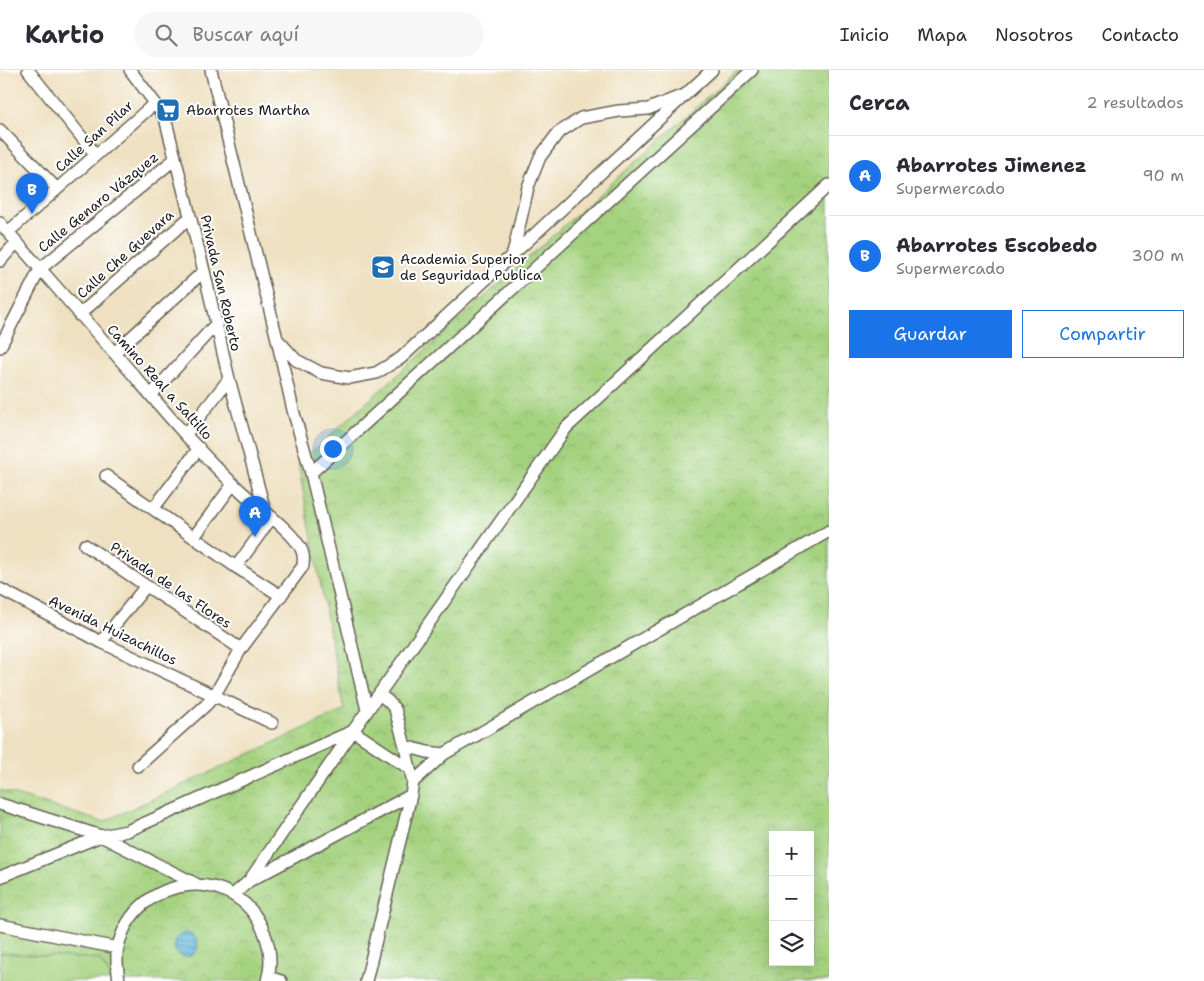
<!DOCTYPE html>
<html lang="es">
<head>
<meta charset="utf-8">
<style>
  :root { --surface:#fff; --page:#f7f7f7; --text:#2b2b33; --muted:#7c7c81; --line:#e1e1e2; --accent:#1a73e8 }
  body { margin:0; font-family:"Shantell Sans",sans-serif; background:var(--page); color:var(--text) }
  .controls { position:absolute; right:15px; bottom:15px; display:grid; overflow:hidden; border-radius:0px; box-shadow:0 2px 12px #0003 }
  .controls button { width:45px; height:45px; display:grid; place-items:center; padding:0; border:0; border-bottom:1px solid var(--line); background:var(--surface); color:var(--text); font:25px sans-serif }
  .you { position:absolute; left:332px; top:378px; width:18px; height:18px; margin:-12px; border:4px solid #fff; border-radius:50%; background:#1a73e8; box-shadow:0 0 0 8px #1a73e833 }
  .badge { display:grid; place-items:center; width:32px; height:32px; border-radius:50%; background:var(--accent); color:#fff; font-size:16px; font-weight:700 }
  .pin { position:absolute; translate:-50% -41px; filter:drop-shadow(0 1px 2px #0008) }
  .pin::after { content:''; position:absolute; top:26px; width:18px; height:15px; background:inherit; clip-path:polygon(0 0,100% 0,50% 100%) }
  .list { margin:0; padding:0; list-style:none }
  h2 { display:flex; justify-content:space-between; align-items:center; height:65px; margin:0; padding:0 20px; font-size:21px }
  h2 small { font-size:16px; font-weight:400; color:var(--muted) }
  .list li { display:grid; grid-template-columns:32px 1fr auto; gap:15px; align-items:center; box-sizing:border-box; height:80px; padding:0 20px; border-top:1px solid var(--line) }
  .list b { display:block; font-size:19px; white-space:nowrap }
  .list p { margin:0; font-size:16px; white-space:nowrap; color:var(--muted) }
  .list em { font-size:16px; font-style:normal; color:var(--muted) }
  .actions { display:flex; gap:10px; padding:15px 20px }
  .actions a { flex:1; padding:11px 0; border:1px solid var(--accent); border-radius:0px; text-align:center; font-size:18px; color:var(--accent) }
  .actions .main { background:var(--accent); color:#fff }
  .icon { flex:none; width:28px; height:28px; fill:none; stroke:currentColor; stroke-width:2; stroke-linecap:round; stroke-linejoin:round }
  .map { position:relative; flex:none; width:829px; height:911px; overflow:hidden }
  header { display:flex; align-items:center; gap:30px; box-sizing:border-box; height:70px; padding:0 25px; background:var(--surface); border-bottom:1px solid var(--line) }
  header strong { font-size:24px }
  nav { display:flex; gap:28px; margin-inline-start:auto; font-size:18px }
  .search { width:350px; height:45px; background:var(--page); display:flex; align-items:center; gap:12px; box-sizing:border-box; padding:0 18px; border-radius:28px; color:var(--muted); font-size:19px }
  main { display:flex }
  aside { flex:1; background:var(--surface) }
  .map>svg:first-child { display:block }
  .grass { fill:#a4d27f; stroke:#60774e }
  .park { fill:url(#park-crowns); stroke:#60774e; fill-rule:evenodd }
  .water { fill:url(#water-rules); stroke:#3c687a }
  .lines { fill:none; stroke-linecap:round; stroke-linejoin:round }
  .minor-casing { stroke:#666155; stroke-width:14 }
  .minor { stroke:#fff; stroke-width:11 }
  .labels { text-anchor:middle; dominant-baseline:central; stroke-width:4; stroke-linejoin:round; paint-order:stroke }
  .poi-label { font-size:14px; fill:#1c1c1c; stroke:#fff; text-anchor:start }
  .street-label { font-size:14px; fill:#1c1c1c; stroke:#fff }
</style>
</head>
<body>
<header>
<strong>Kartio</strong>
<div class="search"><svg class="icon" aria-label="search" viewBox="0 0 24 24"><circle cx="10" cy="10" r="6"/><path d="M15 15l6 6"/></svg>Buscar aquí</div>
<nav><a>Inicio</a><a>Mapa</a><a>Nosotros</a><a>Contacto</a></nav>
</header>
<main>
<div class="map">
<svg width="829" height="911" viewBox="0 0 829 911">
  <defs>
    <pattern id="park-crowns" width="20" height="18" patternUnits="userSpaceOnUse" patternTransform="scale(1.25)"><rect width="20" height="18" fill="#a4d27f"/><path d="M2 6a3 3 0 1 1 6 0M12 15a3 3 0 1 1 6 0" fill="none" stroke="#8db46d"/></pattern>
    <pattern id="water-rules" width="6" height="5" patternUnits="userSpaceOnUse" patternTransform="scale(1.25)"><rect width="6" height="5" fill="#5bb3d8"/><path d="M0 2.5h6" fill="none" stroke="#4a91ae"/></pattern>
  </defs>
  <rect width="100%" height="100%" fill="#fff"/>
  <filter id="ink" filterUnits="userSpaceOnUse"><feTurbulence type="fractalNoise" baseFrequency=".02" numOctaves="2"/><feDisplacementMap in="SourceGraphic" scale="10" xChannelSelector="R" yChannelSelector="G"/><feConvolveMatrix kernelMatrix="1 2 1 2 8 2 1 2 1" color-interpolation-filters="sRGB"/></filter>
  <filter id="wash" filterUnits="userSpaceOnUse"><feTurbulence type="fractalNoise" baseFrequency=".0096" numOctaves="4" result="noise"/><feDisplacementMap in="SourceGraphic" scale="20" xChannelSelector="R" yChannelSelector="G"/><feGaussianBlur stdDeviation="1.12" result="paint"/><feColorMatrix in="noise" values="0 0 0 0 0 0 0 0 0 0 0 0 0 0 0 0 0 1.4 0 .05"/><feComposite in="paint" operator="in"/></filter>
  <g filter="url(#wash)">
    <rect width="100%" height="100%" fill="#eee0c0"/>
    <path class="grass" d="M0,883L99,889L114,911H0Z"/>
    <path class="park" d="M738,0H829V911H114L99,889L0,883V720L103,752L344,640L298,394ZM773,765H810V892H773Z"/>
    <path class="water" d="M174 875a12 12 0 1 1 24 0a12 12 0 1 1-24 0Z"/>
  </g>
  <g filter="url(#ink)">
    <g class="lines">
      <g class="minor-casing">
        <path id="minor" d="M28,0L96,85
          M130,0L155,33L165,48L204,201L229,309L265,441
          M211,0L277,269L293,340L311,403
          M0,60L57,119
          M0,153C43,202 87,252 130,301C166,343 202,386 243,423C257,436 301,467 303,485C304,488 303,493 303,496L241,579L214,626L206,635L138,696
          M8,162L96,85L155,33
          M513,184L528,117L540,87L558,63L581,48L619,41L648,39L681,26
          M0,191L17,172
          M79,245L190,147
          M277,269L296,290L321,303L349,308L376,303L401,288L712,0
          M0,277L40,199L175,89
          M114,283L204,201
          M151,325L216,254
          M186,364L229,309
          M106,406L236,497L281,526
          M153,439L199,378
          M194,467L233,414
          M85,475L241,579
          M236,497L272,447
          M0,519L101,572L272,653
          M101,572L146,516
          M367,640L311,403L752,0
          M405,676L427,682L444,684
          M413,712L444,684L829,461
          M0,734L101,766L127,761L353,661L566,358L829,115
          M0,807L101,766L196,814
          M251,810L411,725
          M233,825L249,811L353,661L410,699
          M0,855L118,878
          M268,907L281,911
          M119,911C118,900 115,888 118,877C135,803 236,792 264,862C270,877 272,895 267,911
          M366,911L411,725L413,712L410,699L405,676L395,639L388,631L379,624"/>
      </g>
      <use href="#minor" class="minor"/>
    </g>
  </g>
  <defs>
    <g id="supermarket-square" transform="scale(1.25)"><rect x="-9" y="-9" width="18" height="18" rx="4" fill="#1f6fb2" stroke="#fff"/><path d="M-6-5.5h2.5l.6 2H6L4.5 2H-2.5L-4.4-4H-6ZM-1.5 3.2a1.3 1.3 0 1 0 .1 0ZM3 3.2a1.3 1.3 0 1 0 .1 0Z" fill="#fff"/></g>
    <g id="university-square" transform="scale(1.25)"><rect x="-9" y="-9" width="18" height="18" rx="4" fill="#1f6fb2" stroke="#fff"/><path d="M0-5L7-2L0 1L-7-2ZM-4 1L0 2.5L4 1V4Q0 6-4 4Z" fill="#fff"/></g>
  </defs>
  <g fill-rule="evenodd">
    <use href="#supermarket-square" x="168" y="40"/>
    <use href="#university-square" x="383" y="197"/>
  </g>
  <g class="labels">
    <g class="poi-label">
      <text x="186" y="40">Abarrotes Martha</text>
      <text x="400" y="189">Academia Superior<tspan x="400" dy="16">de Seguridad Publica</tspan></text>
    </g>
    <g class="street-label">
      <text transform="translate(94 66) rotate(-42)">Calle San Pilar</text>
      <text transform="translate(98 132) rotate(-39)">Calle Genaro Vázquez</text>
      <text transform="translate(125 184) rotate(-42)">Calle Che Guevara</text>
      <text transform="translate(221 213) rotate(77)">Privada San Roberto</text>
      <text transform="translate(160 312) rotate(48)">Camino Real a Saltillo</text>
      <text transform="translate(171 515) rotate(34)">Privada de las Flores</text>
      <text transform="translate(113 560) rotate(26)">Avenida Huizachillos</text>
    </g>
  </g>
</svg>
<div class="controls">
<button>+</button>
<button>−</button>
<button><svg class="icon" aria-label="layers" viewBox="0 0 24 24"><path d="M12 4l9 5-9 5-9-5zM3 14l9 5 9-5"/></svg></button>
</div>
<div class="you"></div>
<div class="pin badge" style="left:255px;top:467px">A</div>
<div class="pin badge" style="left:32px;top:144px">B</div>
</div>
<aside>
<h2>Cerca<small>2 resultados</small></h2>
<ul class="list">
<li><span class="badge">A</span><div><b>Abarrotes Jimenez</b><p>Supermercado</p></div><em>90 m</em></li>
<li><span class="badge">B</span><div><b>Abarrotes Escobedo</b><p>Supermercado</p></div><em>300 m</em></li>
</ul>
<div class="actions"><a class="main">Guardar</a><a>Compartir</a></div>
</aside>
</main>
</body>
</html>
